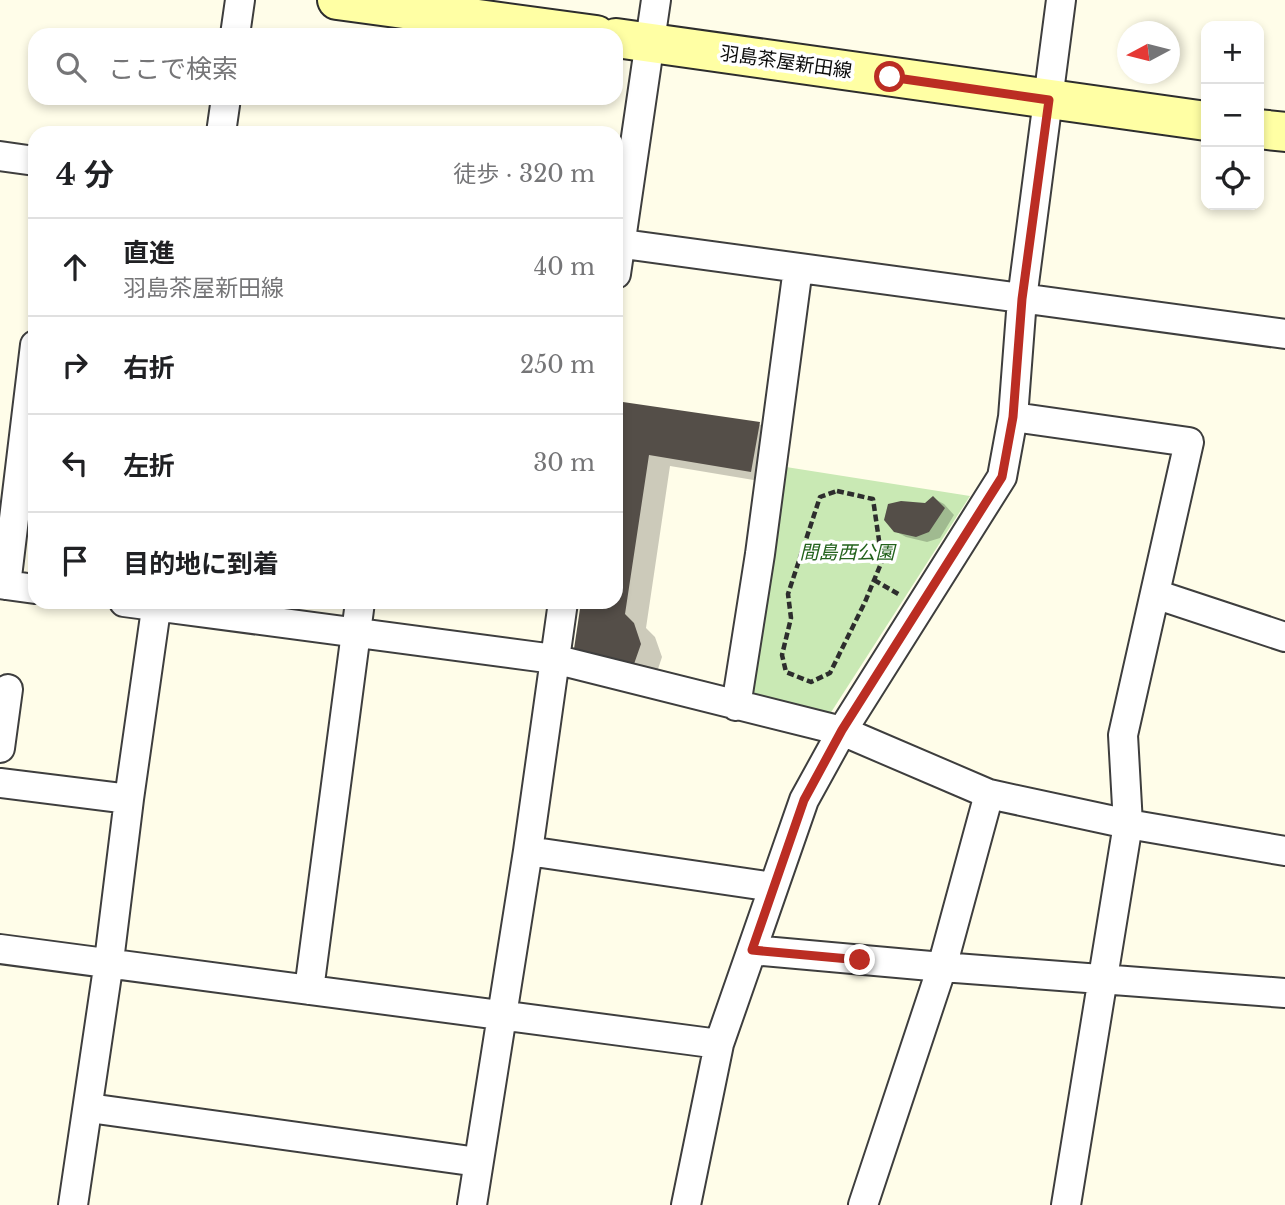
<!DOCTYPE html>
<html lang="ja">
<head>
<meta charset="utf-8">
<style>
  :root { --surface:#fff; --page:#f6f6f6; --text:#202124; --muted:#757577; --line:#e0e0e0 }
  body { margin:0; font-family:"Libre Baskerville","Noto Sans JP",serif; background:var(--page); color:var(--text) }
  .controls { position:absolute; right:21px; top:21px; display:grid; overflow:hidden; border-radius:14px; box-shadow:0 4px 10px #0003 }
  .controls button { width:63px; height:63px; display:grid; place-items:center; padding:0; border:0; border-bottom:2px solid var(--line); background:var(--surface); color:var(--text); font:35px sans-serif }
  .compass { position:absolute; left:1117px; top:21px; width:63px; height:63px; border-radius:50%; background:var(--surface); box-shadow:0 4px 10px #0003; rotate:263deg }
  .stop { position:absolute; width:21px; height:21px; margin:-16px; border:5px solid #bb2d23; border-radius:50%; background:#fff }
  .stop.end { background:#bb2d23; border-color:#fff; box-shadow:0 2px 7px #0008 }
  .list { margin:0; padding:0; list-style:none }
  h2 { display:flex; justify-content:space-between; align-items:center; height:91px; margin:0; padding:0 28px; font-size:30px }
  h2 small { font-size:23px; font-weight:400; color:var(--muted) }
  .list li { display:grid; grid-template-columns:46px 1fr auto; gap:21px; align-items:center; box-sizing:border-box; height:98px; padding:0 28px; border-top:2px solid var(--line) }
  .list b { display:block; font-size:26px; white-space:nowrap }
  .list p { margin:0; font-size:23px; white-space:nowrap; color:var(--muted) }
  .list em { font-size:23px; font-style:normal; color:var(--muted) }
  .icon { flex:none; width:38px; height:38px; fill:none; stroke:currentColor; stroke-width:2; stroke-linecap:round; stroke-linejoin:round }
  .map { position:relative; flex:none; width:1285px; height:1205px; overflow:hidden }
  .search { position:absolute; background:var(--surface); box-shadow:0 4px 10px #0003; left:28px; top:28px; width:595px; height:77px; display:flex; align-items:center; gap:18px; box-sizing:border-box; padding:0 24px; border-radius:21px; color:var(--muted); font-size:26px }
  .panel { position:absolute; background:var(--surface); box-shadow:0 4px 10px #0003; left:28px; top:126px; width:595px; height:483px; border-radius:21px }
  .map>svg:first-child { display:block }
  .green { fill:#c9e9b4 }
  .shadow { fill:#0003 }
  .building { fill:#544e48 }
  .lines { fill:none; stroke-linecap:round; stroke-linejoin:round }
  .street-casing { stroke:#3e3e3e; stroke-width:32 }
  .secondary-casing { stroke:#2d2d2d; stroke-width:42 }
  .path { stroke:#2d2d2d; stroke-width:4.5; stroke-dasharray:7 3.5; stroke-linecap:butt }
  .street { stroke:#fff; stroke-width:28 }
  .secondary { stroke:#ffffa4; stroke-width:38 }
  .route { stroke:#bb2d23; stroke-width:9 }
  .labels { text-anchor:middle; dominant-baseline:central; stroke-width:7; stroke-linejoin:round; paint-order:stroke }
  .street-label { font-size:19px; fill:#0b0b0b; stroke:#fff }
  .park-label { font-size:19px; font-style:italic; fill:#23621c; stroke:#fff }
</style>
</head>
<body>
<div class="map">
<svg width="1285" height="1205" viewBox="0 0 1285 1205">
  <rect width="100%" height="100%" fill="#fffde9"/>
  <path class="green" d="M786,467L970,496L828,717L749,695Z"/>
  <path class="shadow" d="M616,402L759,424L780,436L772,483L670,466L646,628L655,637L662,657L656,675L598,661L576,649L583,602H616Z
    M933,498L944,504L954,515L940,538L927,542L906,537L895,531Z"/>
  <path class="building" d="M616,401L760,422L751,472L649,455L625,614L634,623L641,644L634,664L574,649L581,602H616Z
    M933,496L945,508L929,532L916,537L894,532L884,520L888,504L901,501L925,503Z"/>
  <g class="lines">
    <g class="street-casing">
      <path id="street" d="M235,35L240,0
        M221,133L226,98
        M0,156L35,161
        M616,243L1285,334
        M616,274L656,0
        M1013,417L1189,442L1123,735L1128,824L1066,1205
        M0,584L35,589
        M6,585L35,345
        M1155,594L1285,637
        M124,602L554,659L842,731L989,794L1128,824L1285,851
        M736,706L760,554L798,268
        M0,748L8,689
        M0,783L129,799
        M528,851L773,887
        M0,949L719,1044
        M752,950L942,967L1285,993
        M309,990L360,602
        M89,1108L478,1162
        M73,1205L109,961L129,799L157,602
        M472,1205L528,851L563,602
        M686,1205L719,1044L804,800L842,731L1002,477L1013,417L1022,299L1061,0
        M863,1205L942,967L989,794"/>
    </g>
    <g class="secondary-casing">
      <path id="secondary" d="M337,0L596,35
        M616,38L1206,121
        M1259,129L1285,132"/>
    </g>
    <path class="path" d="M837,491L873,499L882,561L865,602L830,673L811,682L786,672L782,655L791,618L788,594L820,497Z
      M874,580L900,595"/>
    <use href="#street" class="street"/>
    <use href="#secondary" class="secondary"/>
  </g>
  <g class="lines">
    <path class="route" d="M860,960L752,950L804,800L842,730L1002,477L1013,417L1022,299L1049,100L890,77"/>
  </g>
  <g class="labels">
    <g class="street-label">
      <text transform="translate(786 62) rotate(8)">羽島茶屋新田線</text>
    </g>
    <g class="park-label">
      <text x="847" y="552">間島西公園</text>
    </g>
  </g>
</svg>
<div class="controls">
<button>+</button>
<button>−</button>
<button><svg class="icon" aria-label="locate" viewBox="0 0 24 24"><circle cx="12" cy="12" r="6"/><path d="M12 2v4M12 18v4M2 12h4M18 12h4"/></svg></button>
</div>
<svg class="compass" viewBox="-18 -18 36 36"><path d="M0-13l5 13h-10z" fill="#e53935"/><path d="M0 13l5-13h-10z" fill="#757577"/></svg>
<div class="stop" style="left:890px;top:77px"></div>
<div class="stop end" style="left:860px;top:960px"></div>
<div class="search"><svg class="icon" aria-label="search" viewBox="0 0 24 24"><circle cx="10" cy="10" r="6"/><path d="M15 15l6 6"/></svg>ここで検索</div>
<section class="panel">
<h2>4 分<small>徒歩 · 320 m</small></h2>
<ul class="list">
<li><svg class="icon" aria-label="ahead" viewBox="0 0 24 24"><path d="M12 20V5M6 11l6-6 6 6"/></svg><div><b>直進</b><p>羽島茶屋新田線</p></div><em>40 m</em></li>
<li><svg class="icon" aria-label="right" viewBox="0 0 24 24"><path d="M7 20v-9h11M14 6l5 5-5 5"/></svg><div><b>右折</b></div><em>250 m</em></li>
<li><svg class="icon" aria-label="left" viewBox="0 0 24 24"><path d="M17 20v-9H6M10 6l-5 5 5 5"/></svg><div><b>左折</b></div><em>30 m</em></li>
<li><svg class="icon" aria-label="arrive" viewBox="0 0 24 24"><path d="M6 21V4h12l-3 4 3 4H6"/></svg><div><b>目的地に到着</b></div></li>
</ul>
</section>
</div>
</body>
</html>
